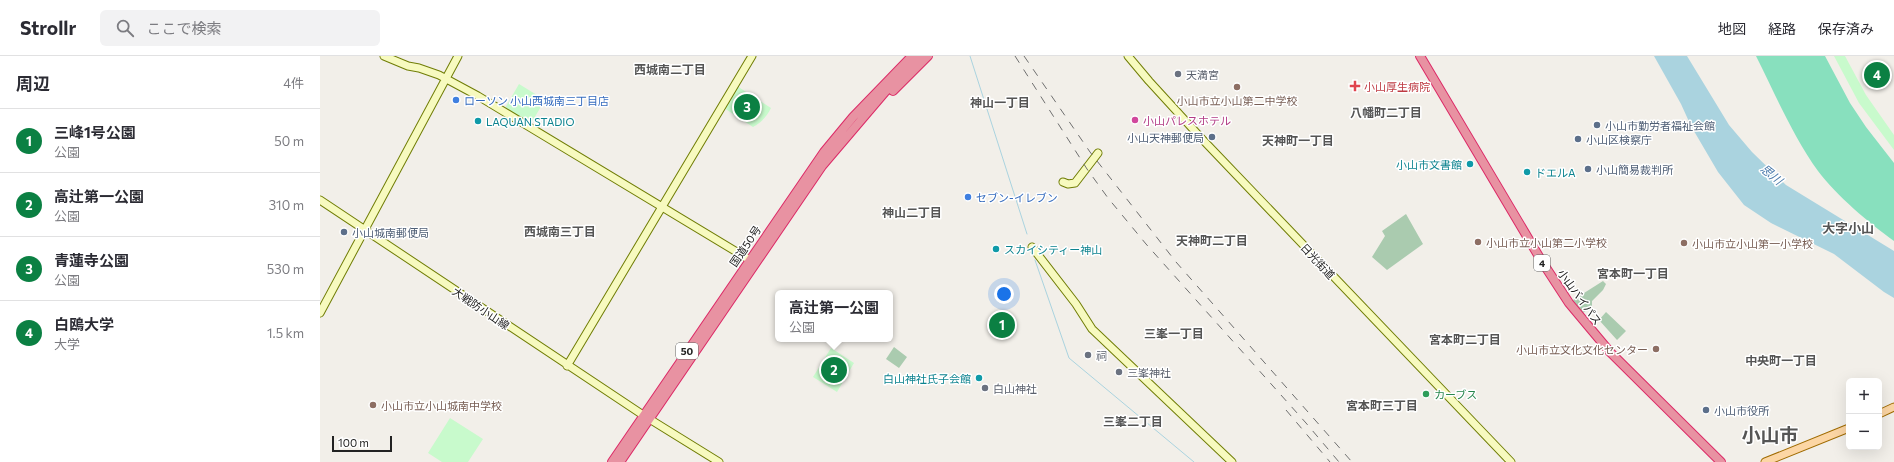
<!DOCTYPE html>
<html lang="ja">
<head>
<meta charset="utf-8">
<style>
  :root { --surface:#fff; --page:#f2f2f3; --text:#2b2b33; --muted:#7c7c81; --line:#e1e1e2; --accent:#0b8043 }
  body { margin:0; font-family:Commissioner,"Noto Sans JP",sans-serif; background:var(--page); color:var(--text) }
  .controls { position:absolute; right:12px; bottom:12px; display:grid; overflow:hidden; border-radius:6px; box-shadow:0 4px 16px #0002 }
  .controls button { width:36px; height:36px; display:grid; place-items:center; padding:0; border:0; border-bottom:1px solid var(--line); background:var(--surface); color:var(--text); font:20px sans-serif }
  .scale { position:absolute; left:12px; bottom:10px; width:60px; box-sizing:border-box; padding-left:4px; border:2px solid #222; border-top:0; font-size:11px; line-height:14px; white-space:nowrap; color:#222; -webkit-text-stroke:3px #fff; paint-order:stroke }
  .you { position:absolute; left:684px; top:238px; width:14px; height:14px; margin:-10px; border:3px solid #fff; border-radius:50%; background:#1a73e8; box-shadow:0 0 0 6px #1a73e833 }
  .badge { display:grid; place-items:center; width:26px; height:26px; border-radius:50%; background:var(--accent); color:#fff; font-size:13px; font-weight:700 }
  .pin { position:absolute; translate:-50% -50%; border:2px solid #fff; box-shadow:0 1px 4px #0006 }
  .popup { position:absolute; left:455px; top:234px; width:118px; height:52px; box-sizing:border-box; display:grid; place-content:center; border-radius:6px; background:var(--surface); filter:drop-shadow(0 1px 3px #0005); font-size:13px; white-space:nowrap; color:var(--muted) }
  .popup b { font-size:15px; color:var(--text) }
  .popup::after { content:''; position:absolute; left:50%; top:100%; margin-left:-8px; border:8px solid transparent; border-top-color:var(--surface) }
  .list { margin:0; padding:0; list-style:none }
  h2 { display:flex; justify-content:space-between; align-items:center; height:52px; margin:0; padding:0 16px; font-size:17px }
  h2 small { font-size:13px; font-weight:400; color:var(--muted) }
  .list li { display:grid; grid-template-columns:26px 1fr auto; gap:12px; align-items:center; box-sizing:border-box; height:64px; padding:0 16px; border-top:1px solid var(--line) }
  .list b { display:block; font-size:15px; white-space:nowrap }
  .list p { margin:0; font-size:13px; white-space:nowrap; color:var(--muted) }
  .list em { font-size:13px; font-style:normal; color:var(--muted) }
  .icon { flex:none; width:22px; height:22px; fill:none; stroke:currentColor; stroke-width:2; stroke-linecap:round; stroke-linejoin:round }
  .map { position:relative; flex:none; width:1574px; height:406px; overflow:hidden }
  header { display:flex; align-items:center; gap:24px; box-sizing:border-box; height:56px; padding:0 20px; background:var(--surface); border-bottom:1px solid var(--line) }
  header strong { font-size:19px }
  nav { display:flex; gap:22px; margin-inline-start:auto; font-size:14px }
  .search { width:280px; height:36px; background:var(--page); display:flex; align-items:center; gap:10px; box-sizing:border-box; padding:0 14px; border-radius:6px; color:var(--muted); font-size:15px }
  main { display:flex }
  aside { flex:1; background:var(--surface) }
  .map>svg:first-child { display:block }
  .cemetery { fill:#aacbaf }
  .park { fill:#c8facc }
  .pitch { fill:#88e0be }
  .water { fill:#aad3df }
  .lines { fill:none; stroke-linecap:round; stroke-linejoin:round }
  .stream { stroke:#aad3df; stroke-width:1 }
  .secondary-casing { stroke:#707d05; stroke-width:9 }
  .primary-casing { stroke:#a06b00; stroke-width:9 }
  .highway-casing { stroke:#dc2a67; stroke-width:10 }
  .secondary { stroke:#f7fabf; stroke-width:7 }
  .primary { stroke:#fcd6a4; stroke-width:7 }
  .highway { stroke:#e892a2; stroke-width:8 }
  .rail { stroke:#707070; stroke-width:1; stroke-dasharray:8 8; stroke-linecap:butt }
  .worship-dot { fill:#6b7280; stroke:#fff; stroke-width:1.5 }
  .health-dot { fill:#e0444e; stroke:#fff; stroke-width:1.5 }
  .education-dot { fill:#8d6e63; stroke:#fff; stroke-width:1.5 }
  .shop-dot { fill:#3f7fe0; stroke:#fff; stroke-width:1.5 }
  .hotel-dot { fill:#d1479c; stroke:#fff; stroke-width:1.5 }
  .culture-dot { fill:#0f9aa8; stroke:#fff; stroke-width:1.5 }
  .service-dot { fill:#5c6f8a; stroke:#fff; stroke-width:1.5 }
  .leisure-dot { fill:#2e9e5b; stroke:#fff; stroke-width:1.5 }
  .labels { text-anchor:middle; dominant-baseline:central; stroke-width:3; stroke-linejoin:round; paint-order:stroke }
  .shield { fill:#fff; stroke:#646464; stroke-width:1 }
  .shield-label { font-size:10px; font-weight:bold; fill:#222 }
  .worship-label { font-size:11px; fill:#5b616d; stroke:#fff; text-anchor:start }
  .health-label { font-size:11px; fill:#be3a42; stroke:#fff; text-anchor:start }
  .shop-label { font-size:11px; fill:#366cbe; stroke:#fff; text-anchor:start }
  .education-label { font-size:11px; fill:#785e54; stroke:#fff; text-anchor:start }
  .hotel-label { font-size:11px; fill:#b23c85; stroke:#fff; text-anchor:start }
  .culture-label { font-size:11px; fill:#0d838f; stroke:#fff; text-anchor:start }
  .service-label { font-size:11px; fill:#4e5e75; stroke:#fff; text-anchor:start }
  .street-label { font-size:11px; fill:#222; stroke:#fff }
  .leisure-label { font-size:11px; fill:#27864d; stroke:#fff; text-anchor:start }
  .neighbourhood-label { font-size:12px; font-weight:bold; fill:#555; stroke:#fff }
  .water-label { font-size:12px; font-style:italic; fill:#4a7aab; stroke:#fff }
  .quarter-label { font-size:13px; font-weight:bold; fill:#555; stroke:#fff }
  .town-label { font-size:19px; font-weight:bold; fill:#555; stroke:#fff }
</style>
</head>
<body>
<header>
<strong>Strollr</strong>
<div class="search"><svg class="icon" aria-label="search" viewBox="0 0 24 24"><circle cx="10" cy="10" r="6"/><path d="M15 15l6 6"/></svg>ここで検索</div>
<nav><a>地図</a><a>経路</a><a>保存済み</a></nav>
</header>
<main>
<aside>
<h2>周辺<small>4件</small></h2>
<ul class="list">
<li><span class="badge">1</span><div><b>三峰1号公園</b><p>公園</p></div><em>50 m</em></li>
<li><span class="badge">2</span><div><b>高辻第一公園</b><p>公園</p></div><em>310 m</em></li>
<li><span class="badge">3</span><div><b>青蓮寺公園</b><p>公園</p></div><em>530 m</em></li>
<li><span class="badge">4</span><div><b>白鴎大学</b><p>大学</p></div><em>1.5 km</em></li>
</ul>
</aside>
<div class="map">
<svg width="1574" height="406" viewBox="0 0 1574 406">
  <rect width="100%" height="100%" fill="#f2efe9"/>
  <path class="cemetery" d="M1086,158L1103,188L1067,214L1052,201L1065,180L1062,175Z
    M1283,225L1286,228L1283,234L1272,245V250L1263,257L1253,244Z
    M1286,256L1306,275L1297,284L1279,264Z
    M574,291L587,301L579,312L566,303Z"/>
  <path class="park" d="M1514,0H1525L1546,39L1574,79V94L1539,47Z
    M199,28L225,44L210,69L184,54Z
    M417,30L451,52C447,60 441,67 433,71L404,52Z
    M511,292L534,307L517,336L493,321Z
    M130,362L163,383L148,406H122L108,397Z"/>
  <path class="pitch" d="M1436,0H1505L1530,47L1546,71L1574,107V185C1549,167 1517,140 1498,115C1473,80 1455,38 1436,0Z"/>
  <path class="water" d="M1334,0H1367L1409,69L1432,96L1466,129L1574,195V242L1564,236L1514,198L1451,167L1424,149L1398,116L1371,70L1361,48Z"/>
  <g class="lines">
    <path class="stream" d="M650,0L707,178
      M715,204L749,302L874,406"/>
    <g class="secondary-casing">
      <path id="secondary" d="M64,0L88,10L99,12L119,19L158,40L435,207
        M808,0L829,25L883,84L1191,406
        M743,126L748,128L755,127L778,97
        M0,144L323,359L399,406
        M712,191L756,248L772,273L912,406
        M0,257L138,0
        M247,310L432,0"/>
    </g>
    <g class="primary-casing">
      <path id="primary" d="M1559,358L1574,351
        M1445,406L1529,372"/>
    </g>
    <g class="highway-casing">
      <path id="highway" d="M1100,0L1221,204L1249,247L1290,296L1401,406
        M573,35L608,0
        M292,406L504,96L533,61L592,0
        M300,406L502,110L565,36L600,0"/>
    </g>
    <use href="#secondary" class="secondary"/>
    <use href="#primary" class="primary"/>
    <use href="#highway" class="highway"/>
    <path class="rail" d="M695,0L767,113L788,142L826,188L986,367L1019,406
      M704,0L770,96L856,206L1032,406
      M966,354L1010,406"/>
  </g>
  <g class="worship-dot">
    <circle cx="858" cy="18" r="4"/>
    <circle cx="768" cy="299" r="4"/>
    <circle cx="799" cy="316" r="4"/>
    <circle cx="665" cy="332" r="4"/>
  </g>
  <path class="health-dot" d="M1033 24h4v4h4v4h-4v4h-4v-4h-4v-4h4z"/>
  <g class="education-dot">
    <circle cx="917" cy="31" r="4"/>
    <circle cx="1158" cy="186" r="4"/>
    <circle cx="1364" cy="187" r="4"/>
    <circle cx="1336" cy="293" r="4"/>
    <circle cx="53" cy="349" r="4"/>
  </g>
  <g class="shop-dot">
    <circle cx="136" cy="44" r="4"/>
    <circle cx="648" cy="141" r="4"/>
  </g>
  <circle class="hotel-dot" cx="815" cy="64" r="4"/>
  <g class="culture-dot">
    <circle cx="158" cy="65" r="4"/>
    <circle cx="1150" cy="108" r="4"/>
    <circle cx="1207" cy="116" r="4"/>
    <circle cx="676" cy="193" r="4"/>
    <circle cx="659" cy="322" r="4"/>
  </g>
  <g class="service-dot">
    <circle cx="1277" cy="69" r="4"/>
    <circle cx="892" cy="81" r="4"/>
    <circle cx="1258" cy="83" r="4"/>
    <circle cx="1268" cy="113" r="4"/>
    <circle cx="24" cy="176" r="4"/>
    <circle cx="1386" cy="354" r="4"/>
  </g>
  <circle class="leisure-dot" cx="1106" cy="338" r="4"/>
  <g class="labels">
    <g class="shield">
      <rect x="1214" y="199" width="16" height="16" rx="3"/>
      <rect x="356" y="287" width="22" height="16" rx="3"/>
    </g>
    <g class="shield-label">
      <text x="1222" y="207">4</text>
      <text x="367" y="295">50</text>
    </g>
    <g class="worship-label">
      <text x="866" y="18">天満宮</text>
      <text x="776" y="299">祠</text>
      <text x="807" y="316">三峯神社</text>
      <text x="673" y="332">白山神社</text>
    </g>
    <g class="health-label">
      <text x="1044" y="30">小山厚生病院</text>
    </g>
    <g class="shop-label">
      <text x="144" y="44">ローソン 小山西城南三丁目店</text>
      <text x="656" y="141">セブン-イレブン</text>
    </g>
    <g class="education-label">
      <text x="917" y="44" text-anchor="middle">小山市立小山第二中学校</text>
      <text x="1166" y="186">小山市立小山第二小学校</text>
      <text x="1372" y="187">小山市立小山第一小学校</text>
      <text x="1328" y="293" text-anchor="end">小山市立文化文化センター</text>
      <text x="61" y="349">小山市立小山城南中学校</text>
    </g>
    <g class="hotel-label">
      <text x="823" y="64">小山パレスホテル</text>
    </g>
    <g class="culture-label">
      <text x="166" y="65">LAQUAN STADIO</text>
      <text x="1142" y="108" text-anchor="end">小山市文書館</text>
      <text x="1215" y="116">ドエルA</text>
      <text x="684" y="193">スカイシティー神山</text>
      <text x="651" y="322" text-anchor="end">白山神社氏子会館</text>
    </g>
    <g class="service-label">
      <text x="1285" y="69">小山市勤労者福祉会館</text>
      <text x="884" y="81" text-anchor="end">小山天神郵便局</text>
      <text x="1266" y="83">小山区検察庁</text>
      <text x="1276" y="113">小山簡易裁判所</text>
      <text x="32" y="176">小山城南郵便局</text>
      <text x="1394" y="354">小山市役所</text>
    </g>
    <g class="street-label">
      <text transform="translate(425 190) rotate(-56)">国道50号</text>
      <text transform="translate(998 205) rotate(47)">日光街道</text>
      <text transform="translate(1260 241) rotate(54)">小山バイパス</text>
      <text transform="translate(161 252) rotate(34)">大戦防小山線</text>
    </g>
    <g class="leisure-label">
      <text x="1114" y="338">カーブス</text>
    </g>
    <g class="neighbourhood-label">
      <text x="350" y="13">西城南二丁目</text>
      <text x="680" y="46">神山一丁目</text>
      <text x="1066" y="56">八幡町二丁目</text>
      <text x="978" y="84">天神町一丁目</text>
      <text x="592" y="156">神山二丁目</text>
      <text x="240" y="175">西城南三丁目</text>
      <text x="892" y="184">天神町二丁目</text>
      <text x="1313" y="217">宮本町一丁目</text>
      <text x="854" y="277">三峯一丁目</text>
      <text x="1145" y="283">宮本町二丁目</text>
      <text x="1461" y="304">中央町一丁目</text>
      <text x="1062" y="349">宮本町三丁目</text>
      <text x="813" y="365">三峯二丁目</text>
    </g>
    <g class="water-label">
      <text transform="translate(1452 118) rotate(39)">思川</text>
    </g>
    <g class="quarter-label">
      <text x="1528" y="172">大字小山</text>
    </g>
    <g class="town-label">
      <text x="1450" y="378">小山市</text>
    </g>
  </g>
</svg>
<div class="controls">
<button>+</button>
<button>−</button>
</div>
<div class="scale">100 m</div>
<div class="you"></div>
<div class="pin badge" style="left:682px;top:269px">1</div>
<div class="pin badge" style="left:514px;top:314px">2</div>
<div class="popup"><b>高辻第一公園</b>公園</div>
<div class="pin badge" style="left:427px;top:51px">3</div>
<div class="pin badge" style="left:1557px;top:19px">4</div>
</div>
</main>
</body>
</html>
